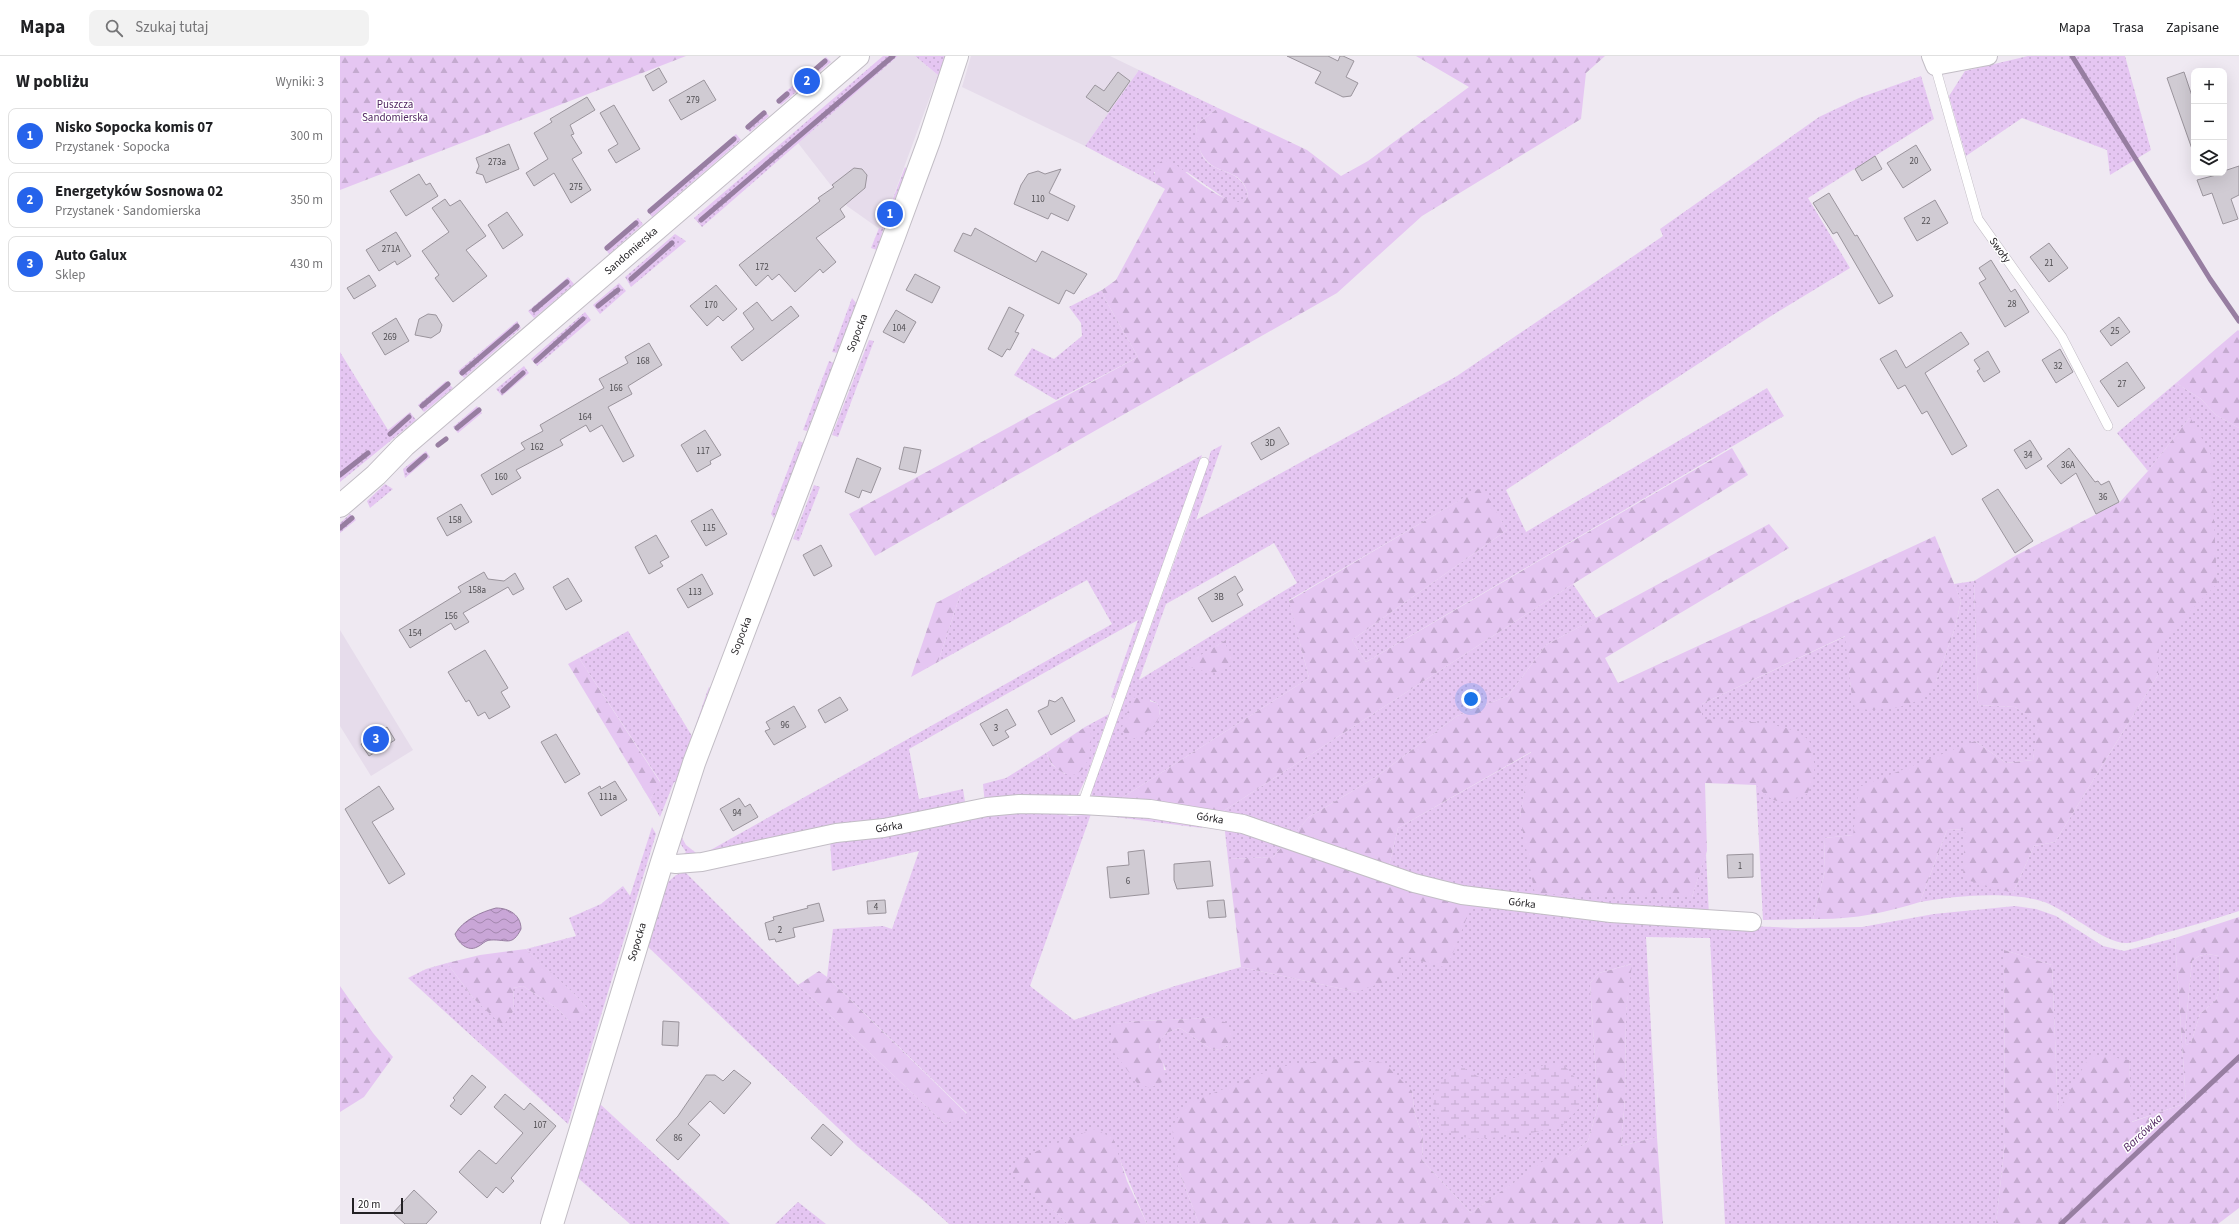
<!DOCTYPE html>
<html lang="pl">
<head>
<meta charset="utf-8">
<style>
  :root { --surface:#fff; --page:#f2f2f2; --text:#202124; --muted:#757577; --line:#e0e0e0; --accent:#2563eb }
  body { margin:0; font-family:"Source Sans 3",sans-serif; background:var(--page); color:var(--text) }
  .controls { position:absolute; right:12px; top:12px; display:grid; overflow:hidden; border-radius:8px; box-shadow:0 4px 16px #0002 }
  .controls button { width:36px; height:36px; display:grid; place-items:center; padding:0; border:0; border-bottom:1px solid var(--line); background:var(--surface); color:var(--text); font:20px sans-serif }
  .scale { position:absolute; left:12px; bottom:10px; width:51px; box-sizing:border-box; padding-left:4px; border:2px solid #232124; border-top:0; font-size:11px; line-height:14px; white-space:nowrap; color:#232124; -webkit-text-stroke:3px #fff; paint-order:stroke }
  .you { position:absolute; left:1131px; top:643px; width:14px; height:14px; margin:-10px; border:3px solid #fff; border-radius:50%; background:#1a73e8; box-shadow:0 0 0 6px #1a73e833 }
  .badge { display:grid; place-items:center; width:26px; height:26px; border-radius:50%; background:var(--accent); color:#fff; font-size:13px; font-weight:700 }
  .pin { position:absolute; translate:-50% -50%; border:2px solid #fff; box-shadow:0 1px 4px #0006 }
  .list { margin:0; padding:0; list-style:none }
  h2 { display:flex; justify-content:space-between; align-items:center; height:52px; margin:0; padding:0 16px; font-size:17px }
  h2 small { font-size:13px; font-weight:400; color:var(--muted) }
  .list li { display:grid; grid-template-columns:26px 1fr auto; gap:12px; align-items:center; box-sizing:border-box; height:56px; margin:0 8px 8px; padding:0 8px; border:1px solid var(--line); border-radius:8px }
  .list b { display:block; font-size:15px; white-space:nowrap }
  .list p { margin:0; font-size:13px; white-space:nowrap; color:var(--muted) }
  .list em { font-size:13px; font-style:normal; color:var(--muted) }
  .icon { flex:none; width:22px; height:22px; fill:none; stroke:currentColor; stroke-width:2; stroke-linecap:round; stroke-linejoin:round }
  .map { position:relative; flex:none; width:1899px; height:1168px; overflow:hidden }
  header { display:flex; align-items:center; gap:24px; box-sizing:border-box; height:56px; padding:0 20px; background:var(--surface); border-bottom:1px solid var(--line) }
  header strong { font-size:19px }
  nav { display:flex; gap:22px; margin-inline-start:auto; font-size:14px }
  .search { width:280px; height:36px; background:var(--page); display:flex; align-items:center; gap:10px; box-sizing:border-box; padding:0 14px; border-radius:8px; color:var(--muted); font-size:15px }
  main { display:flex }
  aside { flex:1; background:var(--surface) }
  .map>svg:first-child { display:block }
  .built { fill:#e6dceb }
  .grass { fill:url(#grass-dots); fill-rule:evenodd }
  .forest { fill:url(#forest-firs); fill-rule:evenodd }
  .wetland { fill:url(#wetland-marsh) }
  .water { fill:url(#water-waves); stroke:#977ea1 }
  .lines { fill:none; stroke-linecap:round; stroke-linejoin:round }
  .stream { stroke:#977ea1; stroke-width:5 }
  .building { fill:#d0cbd3; stroke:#9a949c }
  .lane-casing { stroke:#c2bdc5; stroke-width:10 }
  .street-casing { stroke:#c2bdc5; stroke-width:20 }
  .secondary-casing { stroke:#c2bdc5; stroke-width:24 }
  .lane { stroke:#fff; stroke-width:9 }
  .street { stroke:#fff; stroke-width:18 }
  .secondary { stroke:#fff; stroke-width:22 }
  .labels { text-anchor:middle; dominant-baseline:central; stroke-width:3; stroke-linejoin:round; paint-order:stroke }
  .number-label { font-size:9px; fill:#4e4c50 }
  .park-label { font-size:11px; fill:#502661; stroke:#fff }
  .street-label { font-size:11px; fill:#232124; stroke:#fff }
  .water-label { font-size:12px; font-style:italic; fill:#4f245f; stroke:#fff }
</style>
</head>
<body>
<header>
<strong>Mapa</strong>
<div class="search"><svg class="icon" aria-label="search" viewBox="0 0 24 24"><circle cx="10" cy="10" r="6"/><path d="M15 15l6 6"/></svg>Szukaj tutaj</div>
<nav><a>Mapa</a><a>Trasa</a><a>Zapisane</a></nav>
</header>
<main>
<aside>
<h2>W pobliżu<small>Wyniki: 3</small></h2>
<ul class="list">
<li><span class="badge">1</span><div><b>Nisko Sopocka komis 07</b><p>Przystanek · Sopocka</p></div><em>300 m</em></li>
<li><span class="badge">2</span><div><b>Energetyków Sosnowa 02</b><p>Przystanek · Sandomierska</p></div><em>350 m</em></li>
<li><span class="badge">3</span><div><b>Auto Galux</b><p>Sklep</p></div><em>430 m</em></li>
</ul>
</aside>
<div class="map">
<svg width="1899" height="1168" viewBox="0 0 1899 1168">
  <defs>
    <pattern id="grass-dots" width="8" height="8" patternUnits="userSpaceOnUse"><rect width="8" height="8" fill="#e5c6f2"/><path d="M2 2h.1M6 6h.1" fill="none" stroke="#c4aacf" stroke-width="1.8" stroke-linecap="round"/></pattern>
    <pattern id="forest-firs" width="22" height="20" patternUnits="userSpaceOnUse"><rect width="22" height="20" fill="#e5c6f2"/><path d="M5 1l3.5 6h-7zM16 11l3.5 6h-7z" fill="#c4aacf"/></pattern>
    <pattern id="wetland-marsh" width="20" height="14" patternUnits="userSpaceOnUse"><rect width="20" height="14" fill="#e5c6f2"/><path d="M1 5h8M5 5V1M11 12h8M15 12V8" fill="none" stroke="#c4aacf"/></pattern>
    <pattern id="water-waves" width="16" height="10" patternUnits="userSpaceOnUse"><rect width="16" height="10" fill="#c9a6d7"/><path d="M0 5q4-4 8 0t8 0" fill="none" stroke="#a387ae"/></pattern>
  </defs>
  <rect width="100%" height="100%" fill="#efe9f2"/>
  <path class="built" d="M558,0H575L598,19L541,174L507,150L458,87Z
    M631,0H770L799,14L745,90L622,31Z
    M0,574L73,694L31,720L0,670Z"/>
  <path class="grass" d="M543,0H558L362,171L354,162Z
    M575,0H608L598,27H595L598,19Z
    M1688,0H1785L1811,94L1770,119L1767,94L1682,62L1626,100L1609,40L1625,15Z
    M486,1L491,6L441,49L436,44Z
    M799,14L878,52L856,69C857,78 858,88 861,97C871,121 901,109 908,139L905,145L898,148L887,144L847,116H814L816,123L815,127L745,90Z
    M1581,20L1594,63L1468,142L1510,212L1431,260L1166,434L1186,476L1427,332L1444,360L1026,606L1012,584L1167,474L1141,432L949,544L969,622L777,745L751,743L752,733L848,468L871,395L882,389L856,464L1117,320L1323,180L1320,173L1479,61L1519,42ZM934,487L957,527L799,624L826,548ZM886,584V589L845,609ZM810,644L817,647C822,657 819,663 812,671Z
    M424,54L429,60L410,76L405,71Z
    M396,78L401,84L312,161L307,154Z
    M565,111L567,113L545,167L537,194L531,192L539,172L541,174Z
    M298,162L303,168L269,198L264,191Z
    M335,178L346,185L291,231L285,221Z
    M228,221L234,228L194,262L188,255Z
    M279,227L286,235L260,258L253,249Z
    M762,234L765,243L798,301L716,344L674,319L692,292L714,303L742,280L741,267L729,251Z
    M512,242L517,248L498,297L492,296Z
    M245,256L251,264L197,310L191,303Z
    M177,265L181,272L124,322L118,315Z
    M529,284L534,285L498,381L492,379Z
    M0,296L48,374L70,356L76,364L0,426Z
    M489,305L494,307L467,375L463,374Z
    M184,310L189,317L162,340L156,333Z
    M106,325L113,332L84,356L78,349Z
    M1836,327L1861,343L1876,359L1899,372V855C1872,864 1845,872 1817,879C1808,882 1797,886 1788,887C1765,889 1726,852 1701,845C1668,835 1613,840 1580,846L1607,774L1625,773L1673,837L1694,790L1715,786L1818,619V587L1836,569L1850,361L1808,415L1777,377Z
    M137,350L142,357L118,377L113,371Z
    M459,385L464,387L434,462L431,458Z
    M86,395L90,401L65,422L63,413Z
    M862,399L774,643L771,641L798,564L569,693L579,743L623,733L626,752L496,772L361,803L349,802L344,798L346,796L340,787L341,780L346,789L360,800L772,568L747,524L598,606L622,533Z
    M45,428L53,433L30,452L27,445Z
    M474,429L480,431L459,485L453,483Z
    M10,458L16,464L0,477V467Z
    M1634,525L1638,649L1675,651L1699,666L1693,704L1666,707L1635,685L1513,779L1484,782L1485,815L1473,863L1423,864L1416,729L1425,740L1362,663V648L1506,580L1511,634L1596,625L1615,572L1621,545L1614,528Z
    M1233,528L1256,562L1206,589L1168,640L1117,660L1036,721L969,761L953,779L882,756Z
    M288,575L352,680L367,636L369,631L370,632L337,727L334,726L320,761L310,744L320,725L239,602Z
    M769,658L746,722L737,741L645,749L643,728L666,722L706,697L712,709L725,718L750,672L745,671Z
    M1192,696L1180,761L1352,841L1366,797L1369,860L1149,838L1048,814L1058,772Z
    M658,754H714L729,760L743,759L752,755L863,763L862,772L751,758L690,930L734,964L835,930L901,911L1017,936L1060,899L1133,846L1326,867L1457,872L1522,871L1594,858L1675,850L1696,853L1716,860L1763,890L1784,895L1835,882L1846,1047L1791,1066L1789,1004L1718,1056L1712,909L1664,894L1665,1087L1656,1168H1385L1370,882L1306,881L1317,1081L1281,1090L1285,1043L1286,955L1291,908L1259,917L1250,927L1258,1050L1248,1085L1227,1102L1213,1099L1131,1157L1082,1104L1083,1080L1075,1059L1072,1035L838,1112L859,1168H807L780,1104L669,1112L728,1168H609L585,1146L518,1091L305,888L327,827L336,819L345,816L458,929L605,1068L627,1057L487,921L493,873L543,870L552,873L579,795L492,815L490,784ZM870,961L888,989L880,994L871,993L840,972L826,977L819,987L821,1002L826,1014L787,1013C773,992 766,993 776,968C807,962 838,966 870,961Z
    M884,767L947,785L933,801L888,803Z
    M312,771L316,778L228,1068L68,922L86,913L107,907L134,943L163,969L174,954L173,932L183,930L218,953L228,964L247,952C229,930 205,914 186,893L236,880L229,862L261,848L283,830L290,840Z
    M1868,898L1879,900L1880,931L1876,944L1860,958L1851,987L1846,989L1845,976L1852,905L1859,900Z
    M260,1048L390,1168H290L237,1121Z
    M458,1146L486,1168H435Z"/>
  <path class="forest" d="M0,0H346L0,134Z
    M1076,0H1265L1246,17L1241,63L1082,160L997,237L535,500L509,458L798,301L765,243L762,234L776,224L825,133L815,127V110L823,104L833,107C850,118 886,152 905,145L908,139C902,110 876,121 863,100C857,91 857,78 856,69L878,52L967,94L1001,120L1028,105L1129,31Z
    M1898,274L1899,275V372L1876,359L1861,343L1836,327Z
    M1850,361L1871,399L1877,528L1819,587L1818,619L1715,786L1694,790L1673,837L1623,823L1625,773L1607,774L1580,846C1544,857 1511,864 1473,863L1485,815L1484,782L1513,779L1519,731L1635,685L1666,707L1693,704L1698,666L1675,651L1638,649L1634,525L1675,500L1780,446L1808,415Z
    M1392,392L1408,419L1233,528L882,756L777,745L969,622L949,545L1142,431L1167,474L1012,584L1026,606Z
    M1429,468L1449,492L1265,602L1278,627L1595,480L1621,545L1615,572L1596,625L1583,643L1556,652L1529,654L1515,652L1511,634L1505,580L1362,648V663C1389,665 1452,664 1469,685C1473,690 1473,700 1474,706C1475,720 1473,726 1467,738C1443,749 1434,750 1416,729L1365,727L1367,795L1352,841L1195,838L1180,761L1191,696L1058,772L1048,814L1133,846L1107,912L1060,899L1062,919L1017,936L901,911L888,803L933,801L969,761L1036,721L1117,660L1168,640L1206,589Z
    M622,533L598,606L571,621L596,547Z
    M886,584V589L893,606C880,623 862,615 844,609Z
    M239,602L320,726L310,744L228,608Z
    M793,641L817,647C826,665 808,677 792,683L781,674Z
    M745,671L750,672C755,696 743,737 714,710C710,707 709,701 706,697Z
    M1899,861V1152L1878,1168H1656L1665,1087L1664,894L1712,909L1718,1055L1751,998L1789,1004L1792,1066L1846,1047L1835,882ZM1868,898L1879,900L1880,931L1876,944L1860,958L1851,987L1846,989L1845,976L1852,905L1859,900Z
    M186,893C206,914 229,930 247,952L235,968L228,964L218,953L183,930L173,932L174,954L163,970L134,943L107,907L140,899Z
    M1292,908L1286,955L1285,1043L1281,1090L1317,1081L1323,1168H859L838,1112L832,1071L846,1048L939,1011L993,1003L1044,1007L1072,1035L1075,1059L1083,1080L1082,1104L1131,1157L1213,1098L1228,1101L1248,1085L1258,1050L1250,927L1259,917Z
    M479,915L487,921L627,1058L605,1068L458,929Z
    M0,930L33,977L53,1001L24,1041L0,1056Z
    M870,961L887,967L893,980L888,989L880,994L871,993L840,972L826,977L819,988C821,1002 827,1011 822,1026L810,1032L797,1027L772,994L770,983L775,968C807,962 838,966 870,961Z
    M754,1073L773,1082L787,1125L807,1168H728L669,1113L697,1095Z"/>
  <path class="wetland" d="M1119,1008L1128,1015L1143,1023L1176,1022L1204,1009H1224L1238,1025L1240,1051L1222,1070L1178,1080L1131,1083L1100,1074C1099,1065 1094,1055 1093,1046C1093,1030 1107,1016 1119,1008Z"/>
  <path class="water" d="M156,852C169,852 181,859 181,873C172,891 167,883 151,884C145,884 142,889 137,891C128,896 118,887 115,878C123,864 141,856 156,852Z"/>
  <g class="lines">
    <path class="stream" d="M1732,0L1870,223L1899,265
      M461,26L485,5
      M439,45L447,38
      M408,71L424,57
      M310,155L394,83
      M361,164L553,0
      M267,192L296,167
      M291,223L332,187
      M258,250L278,234
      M194,254L227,226
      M196,305L243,263
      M122,317L177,270
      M163,335L183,317
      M82,350L108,328
      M117,372L139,354
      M50,378L69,361
      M98,389L106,383
      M69,414L85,400
      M0,419L28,397
      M0,472L12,462
      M1721,1168L1899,1001"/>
  </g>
  <path class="building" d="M947,0H988L998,5L1000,0H1003L1014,5L1006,21L1018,27L1011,40L1003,41L975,27L981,16Z
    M319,12L327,26L313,35L305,20Z
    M778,16L790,25L768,56L746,41L755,29L764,35Z
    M1844,16L1854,46V93H1852L1827,22Z
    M364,24L376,44L341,64L329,44Z
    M247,41L255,54L230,69L234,78L231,79L242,97L232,103L251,134L231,147L214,117L194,130L186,117L208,103L194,77L212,66L210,63Z
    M274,49L300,93L276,107L268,94L278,88L260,57Z
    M169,88L179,113L146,127L143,119L136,117L139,110L136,102Z
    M1576,89L1591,114L1563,132L1547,107Z
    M1535,100L1542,113L1522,125L1515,113Z
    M1899,110V139L1891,143L1898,163L1883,168L1872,137L1863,140L1857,124L1884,117V115Z
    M514,112L522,113L527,119L525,132L500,153L505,161L476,182L496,206L483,217L480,213L455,236L439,218L432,224L428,219L416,230L399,209L480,145L478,142L494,131L492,129Z
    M721,113L709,137L735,150L728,165L711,157L708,163L674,148L681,129L688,118L698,115L705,118Z
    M79,118L86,129L90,127L98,140L66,160L50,135Z
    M1489,137L1515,180L1517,179L1553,240L1539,248L1497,176L1493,178L1473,147Z
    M105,143L110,150L120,144L146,180L126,194L147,220L113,246L95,222L99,219L82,195L109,176L92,152Z
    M1595,144L1608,167L1577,185L1564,162Z
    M167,156L183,179L163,193L148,169Z
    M635,172L696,206L702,195L747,218L734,238L726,234L719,248L614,195L623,177L631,180Z
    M56,176L71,200L57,209L55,205L39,215L26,194Z
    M1709,187L1728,212L1709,226L1690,201Z
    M1651,204L1671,236L1675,233L1689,256L1665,271L1639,227L1646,223L1639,212Z
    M575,218L600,231L592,247L566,234Z
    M29,219L36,230L14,243L7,232Z
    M376,229L397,253L383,265L378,260L367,270L350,250Z
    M417,246L432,265L451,250L459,260L402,305L391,291L414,273L403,257Z
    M669,251L684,259L675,276L679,277L670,294L667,293L662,301L648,293Z
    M556,254L576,266L564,287L543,276Z
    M88,258L96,259L102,269L100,276L91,282L75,279L79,263Z
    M1779,261L1790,276L1771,290L1760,275Z
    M56,262L69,285L45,299L32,277Z
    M1621,276L1629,288L1585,317L1627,390L1612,399L1587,355L1582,358L1565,329L1558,333L1540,303L1556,294L1566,312Z
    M309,287L322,309L288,330L292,338L268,351L294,400L283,406L262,369L250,376L246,369L220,384L223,389L176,414L181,422L152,439L141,419L185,393L181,387L203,375L200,369L264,332L259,323L288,307L285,301Z
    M1720,293L1733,316L1716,327L1702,304Z
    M1648,295L1660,316L1644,326L1637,315L1640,313L1634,304Z
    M1787,306L1805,332L1778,351L1760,325Z
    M939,371L949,388L921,404L911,387Z
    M365,374L381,399L370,405L371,408L357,416L341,389Z
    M1690,384L1702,403L1686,413L1674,394Z
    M564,391L581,394L576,417L559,413Z
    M1729,392L1755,426L1758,425L1761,429L1769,425L1779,446L1756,458L1736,417L1721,428L1707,410Z
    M517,402L541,412L531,437L522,434L519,442L505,436Z
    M1658,433L1693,485L1675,497L1642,443Z
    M121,448L132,466L107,480L97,462Z
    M372,453L387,478L366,490L351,465Z
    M316,479L329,501L320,506L323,510L309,518L295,491Z
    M481,489L492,510L474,520L463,499Z
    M144,516L148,523L164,525L175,517L184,533L173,539L168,531L123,557L129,566L115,574L111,567L70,592L59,574L121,536L118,531Z
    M362,518L373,538L348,552L337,533Z
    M895,520L903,534L897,538L903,549L872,566L858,542Z
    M228,522L242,545L226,554L213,531Z
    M145,594L168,632L161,636L170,651L149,663L145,656L138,660L129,644L126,646L108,616Z
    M500,641L508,654L485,667L478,654Z
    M722,641L735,665L711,679L698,655L708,650L709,644L715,646Z
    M454,650L466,671L434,689L425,675L430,673L426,666Z
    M667,653L676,669L665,675L669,681L653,690L640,668Z
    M47,671L55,684L29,700L21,688Z
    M216,678L240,718L225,727L201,686Z
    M275,725L287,744L261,760L248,737L260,730L261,733Z
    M39,730L54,753L32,766L65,818L49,828L5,753Z
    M399,742L405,751L410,748L418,761L393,775L380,753Z
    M804,794L809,838L770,842L767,811L789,809L788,796Z
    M1413,798V821L1388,822L1387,799Z
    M870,805L873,830L837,833L834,824V808Z
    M545,844L546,857L528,858L527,845Z
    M884,844L886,861L869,862L867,845Z
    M479,847L484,865L453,872L455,881L436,886L435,883L429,884L425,867L434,864L433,861L468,852L467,850Z
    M323,965L339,966L338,990L322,989Z
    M394,1014L411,1027L384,1058L370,1045L348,1068L360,1079L338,1104L316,1084L338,1060L366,1019H375L383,1025Z
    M132,1019L146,1031L121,1059L110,1050L115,1044L113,1042Z
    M165,1038L184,1054L190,1047L216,1070L171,1122L174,1125L163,1137L156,1131L147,1142L119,1116L139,1094L156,1108L183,1077L154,1051Z
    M483,1068L503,1086L491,1100L471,1082Z
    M74,1134L97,1156L86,1168H65L53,1157Z"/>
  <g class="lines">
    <g class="lane-casing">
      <path id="lane" d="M1595,10L1638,163L1722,281L1768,370
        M742,749L864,406"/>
    </g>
    <g class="street-casing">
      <path id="street" d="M1591,0L1595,10L1648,0
        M322,806L336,808L362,806L496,777L544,772L647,751L679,748L742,749L810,753L903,768L1074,827L1122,839L1271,857L1412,866"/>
    </g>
    <g class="secondary-casing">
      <path id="secondary" d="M0,450L36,419L64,390L518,0
        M212,1168L322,806L354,707L554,180L589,85L617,0"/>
    </g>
    <use href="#lane" class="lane"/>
    <use href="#street" class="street"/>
    <use href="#secondary" class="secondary"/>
  </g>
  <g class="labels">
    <g class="number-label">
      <text x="353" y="44">279</text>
      <text x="1574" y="105">20</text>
      <text x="157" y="106">273a</text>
      <text x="236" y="131">275</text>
      <text x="698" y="143">110</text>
      <text x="1586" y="165">22</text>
      <text x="51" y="193">271A</text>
      <text x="1709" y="207">21</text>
      <text x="422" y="211">172</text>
      <text x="1672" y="248">28</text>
      <text x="371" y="249">170</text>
      <text x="559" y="272">104</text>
      <text x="1775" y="275">25</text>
      <text x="50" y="281">269</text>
      <text x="303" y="305">168</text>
      <text x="1718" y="310">32</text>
      <text x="1782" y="328">27</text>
      <text x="276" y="332">166</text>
      <text x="245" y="361">164</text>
      <text x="930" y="387">3D</text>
      <text x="197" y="391">162</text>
      <text x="363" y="395">117</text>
      <text x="1688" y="399">34</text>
      <text x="1728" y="409">36A</text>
      <text x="161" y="421">160</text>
      <text x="1763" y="441">36</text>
      <text x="115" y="464">158</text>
      <text x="369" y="472">115</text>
      <text x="137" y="534">158a</text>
      <text x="355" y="536">113</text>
      <text x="879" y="541">3B</text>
      <text x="111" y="560">156</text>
      <text x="75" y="577">154</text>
      <text x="445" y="669">96</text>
      <text x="656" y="672">3</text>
      <text x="268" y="741">111a</text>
      <text x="397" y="757">94</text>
      <text x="1400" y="810">1</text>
      <text x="788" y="825">6</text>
      <text x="536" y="851">4</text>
      <text x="440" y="874">2</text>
      <text x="200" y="1069">107</text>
      <text x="338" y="1082">86</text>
    </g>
    <g class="park-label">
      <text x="55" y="48">Puszcza<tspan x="55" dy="13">Sandomierska</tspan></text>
    </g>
    <g class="street-label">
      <text transform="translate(1660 194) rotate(54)">Swoły</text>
      <text transform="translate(291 195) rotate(-41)">Sandomierska</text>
      <text transform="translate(517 277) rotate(-69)">Sopocka</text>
      <text transform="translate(401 580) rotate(-69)">Sopocka</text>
      <text transform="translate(870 762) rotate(9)">Górka</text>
      <text transform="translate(549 771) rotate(-8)">Górka</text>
      <text transform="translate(1182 847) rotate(7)">Górka</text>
      <text transform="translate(297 886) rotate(-73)">Sopocka</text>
    </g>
    <g class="water-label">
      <text transform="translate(1803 1077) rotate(-43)">Barcówka</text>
    </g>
  </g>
</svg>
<div class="controls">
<button>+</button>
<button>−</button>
<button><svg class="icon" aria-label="layers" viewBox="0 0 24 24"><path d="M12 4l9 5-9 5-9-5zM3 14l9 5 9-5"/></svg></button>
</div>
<div class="scale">20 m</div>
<div class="you"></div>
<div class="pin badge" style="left:550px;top:158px">1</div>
<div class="pin badge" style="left:467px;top:25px">2</div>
<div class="pin badge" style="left:36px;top:683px">3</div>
</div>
</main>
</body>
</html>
